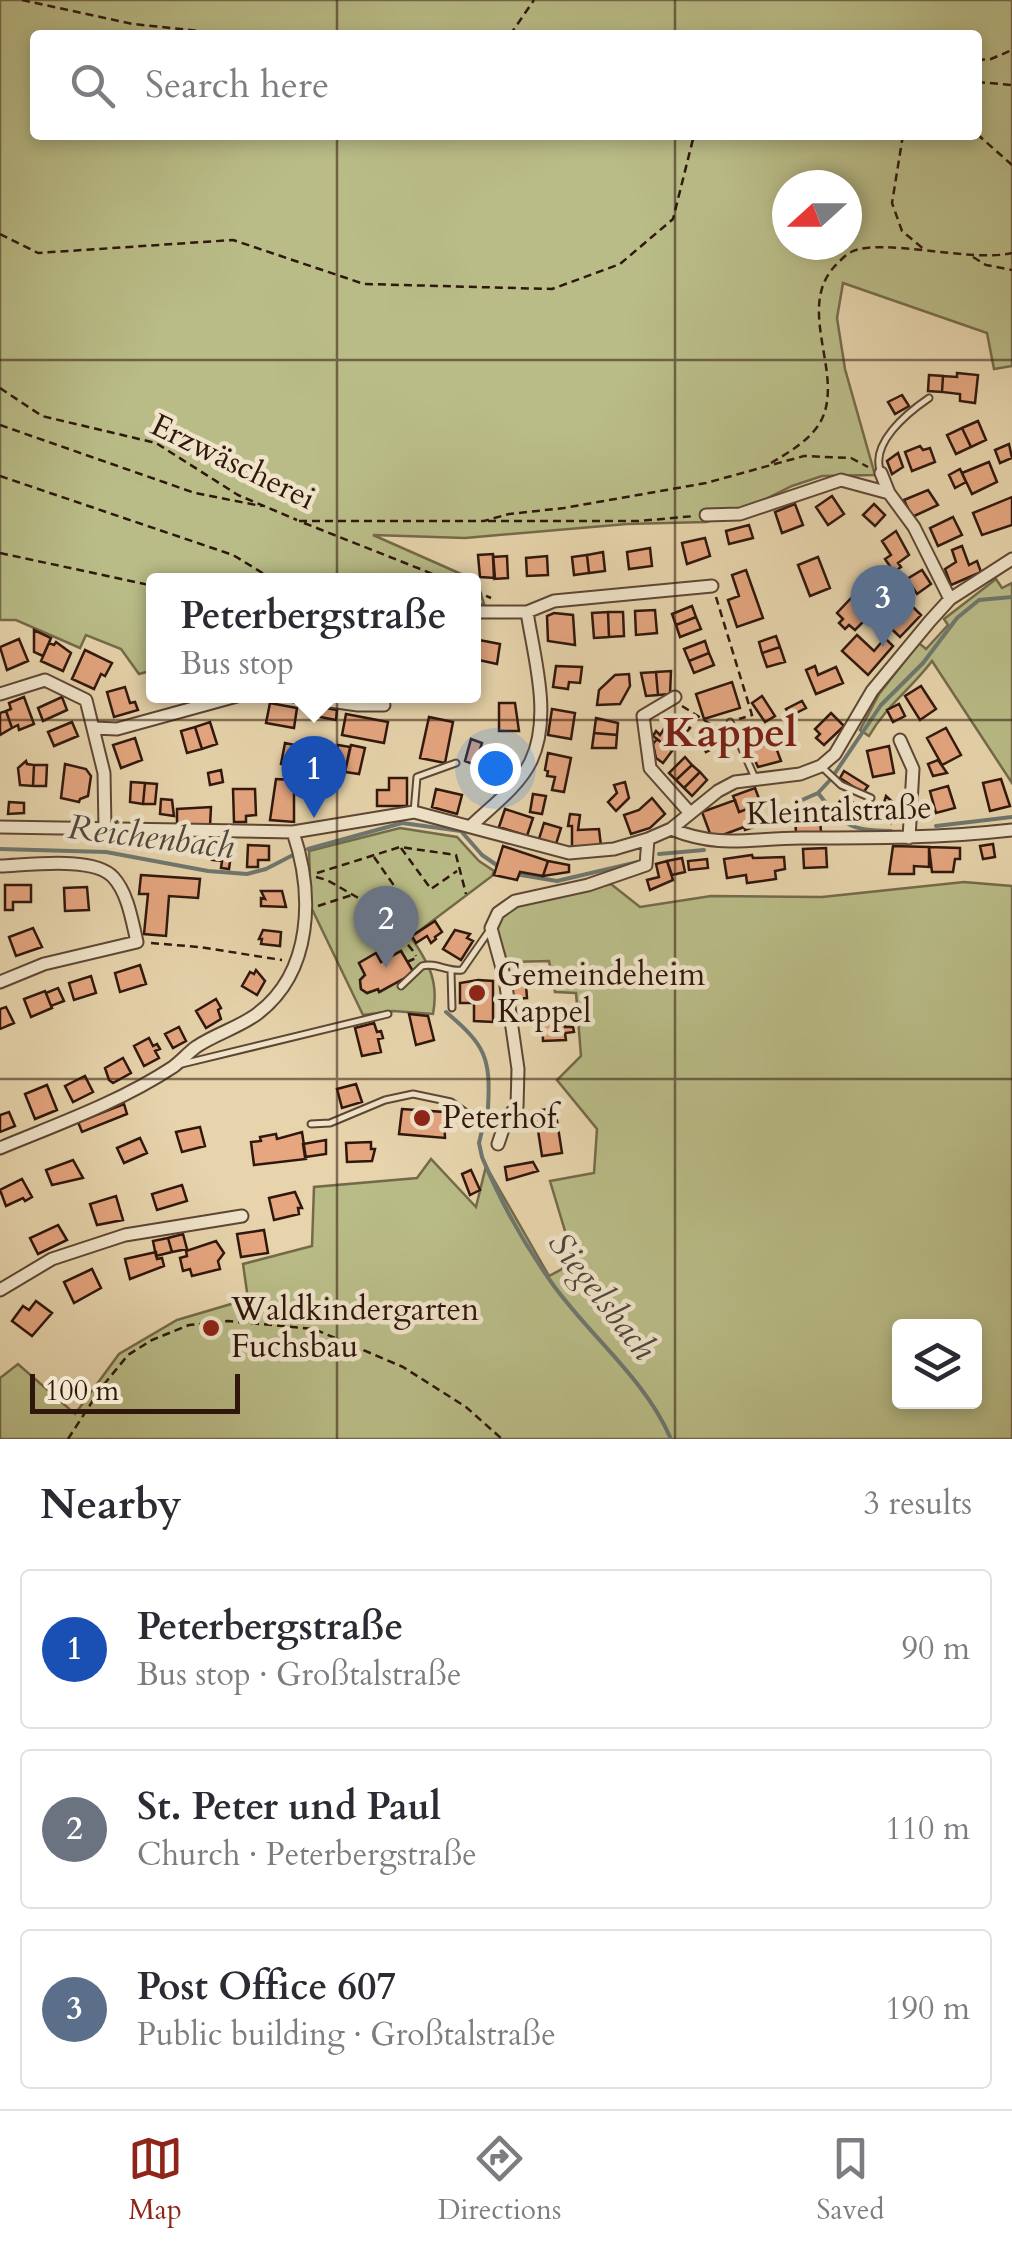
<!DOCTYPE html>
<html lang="en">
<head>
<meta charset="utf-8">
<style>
  :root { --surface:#fff; --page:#f7f7f7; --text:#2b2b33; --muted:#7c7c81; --line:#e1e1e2; --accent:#8f2418 }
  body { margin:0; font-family:Cardo,serif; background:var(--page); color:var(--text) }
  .controls { position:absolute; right:30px; bottom:30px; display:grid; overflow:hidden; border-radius:10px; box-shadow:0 5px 15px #0003 }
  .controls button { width:90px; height:90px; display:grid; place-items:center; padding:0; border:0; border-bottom:2px solid var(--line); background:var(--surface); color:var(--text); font:50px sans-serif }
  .compass { position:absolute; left:772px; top:170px; width:90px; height:90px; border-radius:50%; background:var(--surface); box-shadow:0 5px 15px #0003; rotate:249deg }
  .scale { position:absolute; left:30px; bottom:25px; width:210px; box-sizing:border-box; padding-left:10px; border:5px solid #30170c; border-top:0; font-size:28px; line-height:35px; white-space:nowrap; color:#30170c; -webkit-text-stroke:8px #efe3c9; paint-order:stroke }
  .you { position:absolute; left:495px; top:768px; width:35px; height:35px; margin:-25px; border:8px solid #fff; border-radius:50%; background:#1a73e8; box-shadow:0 0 0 15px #1a73e833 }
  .badge { display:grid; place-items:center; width:65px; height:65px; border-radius:50%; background:var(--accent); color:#fff; font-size:32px; font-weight:700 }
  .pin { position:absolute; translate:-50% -82px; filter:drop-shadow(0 2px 5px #0008) }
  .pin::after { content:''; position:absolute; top:52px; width:35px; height:30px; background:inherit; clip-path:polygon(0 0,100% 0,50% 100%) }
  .popup { position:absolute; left:146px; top:573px; width:335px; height:130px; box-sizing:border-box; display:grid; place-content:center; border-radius:10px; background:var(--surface); filter:drop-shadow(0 2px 8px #0005); font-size:32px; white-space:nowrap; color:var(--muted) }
  .popup b { font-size:38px; color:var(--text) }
  .popup::after { content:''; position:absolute; left:50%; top:100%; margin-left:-20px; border:20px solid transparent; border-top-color:var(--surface) }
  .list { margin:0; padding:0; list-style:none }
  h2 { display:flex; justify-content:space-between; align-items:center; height:130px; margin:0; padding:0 40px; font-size:42px }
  h2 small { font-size:32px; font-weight:400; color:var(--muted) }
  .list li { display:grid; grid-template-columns:65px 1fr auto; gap:30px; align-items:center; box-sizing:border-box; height:160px; margin:0 20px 20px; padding:0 20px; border:2px solid var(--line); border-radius:10px }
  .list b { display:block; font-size:38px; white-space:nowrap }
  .list p { margin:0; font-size:32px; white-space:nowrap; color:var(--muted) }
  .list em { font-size:32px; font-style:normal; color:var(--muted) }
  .icon { flex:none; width:55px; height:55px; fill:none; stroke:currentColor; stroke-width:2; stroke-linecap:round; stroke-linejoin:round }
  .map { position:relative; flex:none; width:1012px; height:1439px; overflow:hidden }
  .search { position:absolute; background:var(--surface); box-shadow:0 5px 15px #0003; left:30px; right:30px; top:30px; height:110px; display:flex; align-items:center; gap:25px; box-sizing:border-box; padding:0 35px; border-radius:10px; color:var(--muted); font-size:38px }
  .sheet { height:670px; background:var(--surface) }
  nav { display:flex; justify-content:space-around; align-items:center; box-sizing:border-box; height:140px; border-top:2px solid var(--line); background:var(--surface); font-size:28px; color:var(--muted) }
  nav a { display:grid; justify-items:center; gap:5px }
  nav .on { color:var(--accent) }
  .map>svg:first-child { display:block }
  .green { fill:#b9bc87; stroke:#746a4a; stroke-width:2.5; fill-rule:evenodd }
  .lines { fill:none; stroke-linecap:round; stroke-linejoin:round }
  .stream { stroke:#6e776f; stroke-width:4 }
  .building { fill:#e5a680; stroke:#30170c; stroke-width:2.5 }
  .service-casing { stroke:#5e4634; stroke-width:9 }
  .minor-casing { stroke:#5e4634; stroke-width:15 }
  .path { stroke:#30170c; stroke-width:2.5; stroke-dasharray:8 5; stroke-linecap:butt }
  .service { stroke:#efe3c9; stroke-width:5 }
  .minor { stroke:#efe3c9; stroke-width:11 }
  .grid { fill:none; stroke:#30170c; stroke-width:2.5; stroke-opacity:0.55 }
  .poi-dot { fill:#8f2418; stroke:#efe3c9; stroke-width:4 }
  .labels { text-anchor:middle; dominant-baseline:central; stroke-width:9; stroke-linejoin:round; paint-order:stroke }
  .street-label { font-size:32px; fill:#30170c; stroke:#efe3c9 }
  .poi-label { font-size:32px; fill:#30170c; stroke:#efe3c9; text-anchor:start }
  .water-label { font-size:35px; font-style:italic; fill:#4f473e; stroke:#efe3c9 }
  .district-label { font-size:42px; font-weight:bold; fill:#7a1f14; stroke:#efe3c9 }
</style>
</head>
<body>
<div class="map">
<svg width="1012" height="1439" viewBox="0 0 1012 1439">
  <rect width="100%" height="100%" fill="#e7d4ac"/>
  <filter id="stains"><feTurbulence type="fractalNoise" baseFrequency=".002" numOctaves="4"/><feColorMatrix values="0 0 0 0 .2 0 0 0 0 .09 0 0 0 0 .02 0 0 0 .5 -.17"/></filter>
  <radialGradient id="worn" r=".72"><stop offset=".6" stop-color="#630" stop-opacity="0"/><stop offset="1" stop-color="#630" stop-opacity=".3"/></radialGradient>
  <path class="green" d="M0,0H1012V366L994,369L987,333L843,283L837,318L845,369L875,475L822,476L792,486L738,513L706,522L627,524L465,538L373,535L477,581L484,604L474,605V580H154V670L139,674L121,649L86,635L80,648L16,620H0ZM35,35H977V135H35ZM787,185H847V245H787Z
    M996,579L1002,588L1012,583V783L932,661C911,689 886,706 869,736L860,730L879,694L919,643L926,649L948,625L944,619Z
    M400,828L457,837L479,861L494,871L492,876L411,937C429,964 439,981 433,1014L393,1011L363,1015L311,907L309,851ZM401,951L413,973L380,992L378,989L367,993L361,989L360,980L365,975L359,963L376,954L381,962Z
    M964,882L1012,886V1439H0V1378L18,1364L75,1414L119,1354L177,1320L248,1299L243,1264L312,1246L314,1187L417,1178L431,1159L476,1207L486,1166L549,1276L562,1269L568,1241L550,1181L594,1173L597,1129L557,1080L581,1056L576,993L555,992L549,961L507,962L496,926L511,906L611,884L640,907L711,896L822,897ZM900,1326H974V1402H900Z"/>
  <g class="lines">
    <path class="stream" d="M818,793C843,825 850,831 891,831
      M802,800L818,793L831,779L881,705L923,663L957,618L979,600L1012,597
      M936,826L1012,817
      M0,849L106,852L208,871L247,874L266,869L293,855
      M308,849L402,823L461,831L482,855L501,868
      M659,854L704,850
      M515,874L557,881L642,861
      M446,1012C485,1045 491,1057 488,1108
      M483,1126L479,1143L482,1157C500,1201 526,1247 554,1286C592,1338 645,1379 671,1439"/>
  </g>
  <path class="building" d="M957,373L978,375L975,403L960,401V394L942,392L943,376L957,377Z
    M929,375L943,376L942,392L928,391Z
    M902,395L909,406L895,414L888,402Z
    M978,421L986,440L971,447L962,428Z
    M962,428L971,447L956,454L947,435Z
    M1009,444L1012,458L1000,463L995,450Z
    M920,446L923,450L930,448L935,462L912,471L905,452Z
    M898,453L903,467L892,474L887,461Z
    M989,462L997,482L972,494L962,473Z
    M960,469L966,482L955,488L949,475Z
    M928,490L938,505L912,517L904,500Z
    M832,496L844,514L828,525L816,507Z
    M1012,497V525L982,535L973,513Z
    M795,504L803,525L782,533L775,512Z
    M874,504L885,515L875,526L863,515Z
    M953,517L962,535L938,546L930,528Z
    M749,525L753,538L729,544L726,531Z
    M896,531L909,555L898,563L901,567L894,572L885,559L891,555L882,541Z
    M705,538L710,556L687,564L682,543Z
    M962,546L969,565L977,561L981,572L951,585L945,569L956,562L952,550Z
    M650,548L652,566L629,569L627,552Z
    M603,552L605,571L589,573L587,555Z
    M493,554L495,578L480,577L478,555Z
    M587,555L589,573L574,575L572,557Z
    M507,556L508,578L494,579L493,557Z
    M547,556L548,575L527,576L526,558Z
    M818,557L830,588L810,596L798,565Z
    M746,570L763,618L737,627L728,600L739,596L732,575Z
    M922,570L931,584L917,594L907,579Z
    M873,584L883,600L872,607L862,591Z
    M854,595L871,614L855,630L849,625L845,629L839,623L843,619L837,613Z
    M904,598L921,615L900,637L879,617Z
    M692,606L696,617L676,625L672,614Z
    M655,610L657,633L636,635L635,611Z
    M608,612H623L624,636L609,637Z
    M608,612L609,637L594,638L592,613Z
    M554,613L573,615L575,645L548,641L547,616Z
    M696,617L701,629L680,637L676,625Z
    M34,630L51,638L43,656L34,652Z
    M857,635L874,651L885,638L893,646L868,675L842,651Z
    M776,636L780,647L762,653L759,642Z
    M19,639L28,661L7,670L0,647Z
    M474,639L500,644L497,664L474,659Z
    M705,641L709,653L689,661L684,649Z
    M56,642L71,653L63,671L41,661L49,643L54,645Z
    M780,647L785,662L767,667L762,653Z
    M85,650L112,663L105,676L101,674L94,689L72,679Z
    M709,653L714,665L694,673L689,661Z
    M556,666L582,667L580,683L569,682L568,689L553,687Z
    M815,666L818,675L836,667L843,683L816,694L806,670Z
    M671,671L670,694L658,695L656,672Z
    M656,672L658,695L646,696L641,673Z
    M629,674L630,686L620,704L597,705L599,690L615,675Z
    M732,682L740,708L704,719L696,694Z
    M921,686L936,709L920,720L905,696Z
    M125,687L130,703L135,702L138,710L114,717L107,692Z
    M762,696L775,716L765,722L752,703Z
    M24,697L34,724L19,730L18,725L12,728L6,711L11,709L9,703Z
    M62,697L67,710L43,721L38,708Z
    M802,701L806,708L790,716L786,709Z
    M270,703L297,708L294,728L266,723Z
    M499,703H515L519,731H499Z
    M899,704L905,716L893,722L887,710Z
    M321,707L337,710L336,720L320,717Z
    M552,709L575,713L571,739L548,735Z
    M6,711L12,728L0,735V713Z
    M831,713L844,726L824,745L816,738L820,734L815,729Z
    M346,714L388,722L384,743L342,735Z
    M429,717L453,722L445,763L420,758Z
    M596,718L618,723L617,735L594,733Z
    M72,722L78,736L54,746L48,732Z
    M210,722L217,744L202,749L195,727Z
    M683,723L690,728L679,741L664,729L668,725Z
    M195,727L202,749L187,753L181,731Z
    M705,728L716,747L706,752L696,733Z
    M946,728L961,755L942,765L927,738Z
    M664,729L679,741L672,751L653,736L656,731L660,735Z
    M594,733L617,735L616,748H592Z
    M135,738L142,760L121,768L113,745Z
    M471,739L482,743L475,765L465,761Z
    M657,739L672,751L663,763L656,758L653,744Z
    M774,742L781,761L758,767L750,750Z
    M285,743L304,747L303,753L308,754L303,768L281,764Z
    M338,745L350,747L345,772L333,770Z
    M351,745L365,748L359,774L345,772Z
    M492,745L503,748L502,752L509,754L504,775L484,774Z
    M889,746L894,773L873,777L867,751Z
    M548,753L571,758L564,792L552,790L555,777L547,776L548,771L545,770Z
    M685,757L692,765L676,780L669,773Z
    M938,760L947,773L933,776L928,764Z
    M26,761L27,764L34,765L33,786L20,785L18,768Z
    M65,764L86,769L91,776L88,796L80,799L79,802L61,798Z
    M34,765H47L46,786H33Z
    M692,765L700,772L684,788L676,780Z
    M221,770L223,782L210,785L208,773Z
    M844,771L868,786L863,793L840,778Z
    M700,772L707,780L692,796L684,788Z
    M389,778H407V806H377V790H389Z
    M276,779L294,780V822L270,820Z
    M1001,779L1010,806L990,811L983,783Z
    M131,782L145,783L143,804L130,802Z
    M625,782L629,798L616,811L608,802L617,793L614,785Z
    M145,783L157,784L155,804H143Z
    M948,786L955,808L936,813L930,791Z
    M755,788L761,804L739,812L733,796Z
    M233,789H255L256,815L246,816V822H234Z
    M436,789L462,795L457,814L432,807Z
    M533,794L546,796L542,814L530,812Z
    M844,796L862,809L851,823L833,810Z
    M886,796L899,808L891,823L879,819Z
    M652,798L665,814L650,828L631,834L624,815L639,810Z
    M161,799L172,800L174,816L160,814Z
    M735,800L739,812L747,809L754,827L745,830L744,827L712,839L702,812Z
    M9,802L24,803V813L8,814Z
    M211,807L210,826H177V809Z
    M819,807L821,832L796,833L795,816L810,815V808Z
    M505,809L533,818L527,836L499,827Z
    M570,814L580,815L578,830L599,829L601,846L572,848V826H568Z
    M544,823L561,828L556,844L539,839Z
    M214,844L232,846L229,869L221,868L222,861L212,860Z
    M993,844L995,857L983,859L980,846Z
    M248,845L269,846V860H258V867H247Z
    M503,846L548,861L543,876L520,872L517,880L494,875Z
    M893,846L929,847V867L914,866V874H889Z
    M929,847L960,848V859H955L953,872H932Z
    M826,848L827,867L804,868L803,849Z
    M752,855L753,858L784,857L785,869L775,871L776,879L747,883L746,875L727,878L724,859Z
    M682,858L685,872L672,875L667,861Z
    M707,859L708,868L689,870L688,861Z
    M548,861L569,865V872L543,876Z
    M667,861L673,880L650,890L647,880L659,877L656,864Z
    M141,875L200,879L198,898L169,896L166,936L144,934L148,894H139Z
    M5,885H31V902H13V910H5Z
    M87,887L89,910L65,911L64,888Z
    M261,891H282L286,907L261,906V898L265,899Z
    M435,921L442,932L435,937L436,939L431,943L427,936L416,943L412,936Z
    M33,928L42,947L16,956L9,937Z
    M263,930L281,932L280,946L261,944L262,939H259Z
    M455,930L470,934L467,938L473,941L461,960L443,949Z
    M401,951L414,973L379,992L378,989L367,993L361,989L360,980L365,975L359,963L376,953L381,962Z
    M140,965L146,984L120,992L115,973Z
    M256,970L265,981L257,995L242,986L250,972L254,974Z
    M91,976L96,993L74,1000L69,983Z
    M478,980L493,981V1022L474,1021V1003H460V983Z
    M526,985L527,998L513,999L512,987Z
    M58,988L64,1001L51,1006L46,993Z
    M45,991L52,1008L31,1017L24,999Z
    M216,999L221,1008L218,1010L221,1019L206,1028L196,1011Z
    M6,1007L14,1023L0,1029V1009Z
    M409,1014L428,1016L434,1040L416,1045Z
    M564,1016L565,1027H573L574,1032L565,1033L566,1040L543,1041L542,1017Z
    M374,1023L377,1032L381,1031L383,1038L378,1039L381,1052L362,1056L355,1028Z
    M179,1027L186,1041L173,1048L165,1034Z
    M149,1038L153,1046L157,1044L160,1049L155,1051L159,1058L144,1066L134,1046Z
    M123,1058L131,1073L113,1083L109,1080L105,1068Z
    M85,1076L93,1092L73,1102L65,1086Z
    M356,1084L362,1102L342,1108L337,1089Z
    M47,1085L57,1110L35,1119L25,1094Z
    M124,1104L127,1114L82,1132L78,1122Z
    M555,1108L562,1153L542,1156L535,1111Z
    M402,1109L444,1112L445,1138L399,1134Z
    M9,1112L15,1126L0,1132V1115Z
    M200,1127L205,1146L182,1152L176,1132Z
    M302,1132L306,1159L254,1165L251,1142L261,1141L260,1137L276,1134L277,1139Z
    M140,1138L147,1153L124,1163L117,1148Z
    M326,1140V1154L305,1157L303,1144Z
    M371,1142V1149H375L372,1161L347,1162L346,1143Z
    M73,1160L83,1178L52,1185L46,1170Z
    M533,1162L538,1171L507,1180L505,1167Z
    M471,1170L480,1190L470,1195L462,1174Z
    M22,1179L32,1197L25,1201L23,1198L6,1206L0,1190Z
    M182,1185L187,1201L157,1210L152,1194Z
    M295,1192L302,1208H298L299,1214L274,1220L269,1198Z
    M116,1196L123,1220L97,1225L90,1204Z
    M58,1225L67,1240L38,1254L30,1238Z
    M264,1230L268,1253L241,1257L237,1234Z
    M183,1234L187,1249L172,1252L168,1238Z
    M168,1238L172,1252L156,1256L153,1241Z
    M216,1241L224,1253L218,1261L220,1269L192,1276L190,1269L183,1271L180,1258L187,1256L186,1251Z
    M156,1252L157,1259L162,1258L164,1266L130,1279L125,1259Z
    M92,1269L101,1288L74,1303L64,1282Z
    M36,1301L52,1313L32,1336L12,1321L23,1306L29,1310Z"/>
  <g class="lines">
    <g class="service-casing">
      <path id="service" d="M881,473C869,444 907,413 929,398
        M730,722L755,778
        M823,768L841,785L871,798
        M414,812L417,777L456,763
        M451,972L452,1008
        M401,986L422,966C436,962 447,972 462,970L489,931
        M182,1064L388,1014
        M311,1124L330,1123L385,1100L413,1094L451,1102L472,1117H504"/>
    </g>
    <g class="minor-casing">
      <path id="minor" d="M881,473L889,493L914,527L950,599
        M706,515L740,514L841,480L889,493
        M474,612H527L554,601L712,586
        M0,694L45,680L86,700L104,773L105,829
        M294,696L358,705H384
        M675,697L643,716L650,768L690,813
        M94,728L117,729L237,696
        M900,740L913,769L909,838
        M472,825C492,806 519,786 531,761C552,717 534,657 527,612
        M0,827L293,832L414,812L569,853L614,849L648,839L671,829L718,791L735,782L800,774L821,766L835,754L872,691L930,621L950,599L1012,559
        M671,829C720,849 750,838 801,838C872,838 942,838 1012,830
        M0,866C29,865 94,856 113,877C128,893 132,921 137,942L44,964L0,982
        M498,1144L507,1117L517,1107L518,1069L505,979L491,928L498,913L515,901L588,885L646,865L648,839
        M0,1148C58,1124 120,1102 173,1067C181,1061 188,1053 196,1047C215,1034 238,1028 257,1014C313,972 314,894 293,832
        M0,1290L52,1259L125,1235L242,1216"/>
    </g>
    <path class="path" d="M22,0L133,24L237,35
      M510,35L534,0
      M977,60L991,59L1012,50
      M977,82L1012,85
      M977,134L1012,165
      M903,135L892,203L902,231L926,251
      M0,234L38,253L233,240L364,284L552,289L620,264L673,219L694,135
      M973,257L986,265L1012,270
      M0,388L42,416L156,443L238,495L297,520
      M0,425L195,493L261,506
      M771,463C786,454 802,445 814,431C853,386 793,313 834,267C838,263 845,255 851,252C881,237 972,263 1012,253
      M0,476L233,555L274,580
      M299,521H484L509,514L564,508L706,483L804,456L851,458L868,467
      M488,521H639L695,516
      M304,523L448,580
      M0,553L154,586
      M474,591L491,598
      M716,597L752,715L739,719
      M682,706L715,727L722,725
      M401,848L431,889L457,871
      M374,857L402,897
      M317,873L400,847L456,855L466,894
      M316,877L327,880L374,907C382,930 405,935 416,956
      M318,906L352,895
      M151,943L199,947L282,960
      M407,962L416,958
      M68,1439L101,1388L128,1355L152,1340L189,1325L228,1321L314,1329L403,1367L466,1407L502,1439"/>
    <use href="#service" class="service"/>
    <use href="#minor" class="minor"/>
  </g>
  <path class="grid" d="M337,0V35M675,0V35M337,135V1439M675,135V1439M0,360H1012M0,720H1012M0,1079H1012"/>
  <g class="poi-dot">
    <circle cx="477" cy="993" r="10"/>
    <circle cx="422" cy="1118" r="10"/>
    <circle cx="211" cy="1328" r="10"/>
  </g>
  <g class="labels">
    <g class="street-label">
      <text transform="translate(233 462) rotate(26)">Erzwäscherei</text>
      <text transform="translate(839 811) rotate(-2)">Kleintalstraße</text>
    </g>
    <g class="poi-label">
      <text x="497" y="975">Gemeindeheim<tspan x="497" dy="37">Kappel</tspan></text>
      <text x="442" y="1118">Peterhof</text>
      <text x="231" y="1310">Waldkindergarten<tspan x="231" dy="37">Fuchsbau</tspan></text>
    </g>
    <g class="water-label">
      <text transform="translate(151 837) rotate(7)">Reichenbach</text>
      <text transform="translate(602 1296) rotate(52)">Siegelsbach</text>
    </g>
    <g class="district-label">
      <text x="730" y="732">Kappel</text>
    </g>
  </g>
  <rect width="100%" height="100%" filter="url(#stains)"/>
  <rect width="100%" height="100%" fill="url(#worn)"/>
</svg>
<div class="controls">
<button><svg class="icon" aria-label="layers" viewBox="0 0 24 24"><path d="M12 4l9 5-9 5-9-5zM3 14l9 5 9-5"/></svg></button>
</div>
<svg class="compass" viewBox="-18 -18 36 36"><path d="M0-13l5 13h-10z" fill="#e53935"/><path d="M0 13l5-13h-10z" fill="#7c7c81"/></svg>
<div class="scale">100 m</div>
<div class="you"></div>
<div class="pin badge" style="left:314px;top:818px;background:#1a4fb4">1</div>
<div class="popup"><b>Peterbergstraße</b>Bus stop</div>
<div class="pin badge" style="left:386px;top:968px;background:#6b7280">2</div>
<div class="pin badge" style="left:883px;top:647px;background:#5c6f8a">3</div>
<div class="search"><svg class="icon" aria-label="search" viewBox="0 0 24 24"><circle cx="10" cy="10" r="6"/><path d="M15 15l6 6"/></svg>Search here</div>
</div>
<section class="sheet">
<h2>Nearby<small>3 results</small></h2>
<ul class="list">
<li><span class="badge" style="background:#1a4fb4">1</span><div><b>Peterbergstraße</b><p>Bus stop · Großtalstraße</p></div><em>90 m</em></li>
<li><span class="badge" style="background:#6b7280">2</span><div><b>St. Peter und Paul</b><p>Church · Peterbergstraße</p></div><em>110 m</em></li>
<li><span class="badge" style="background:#5c6f8a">3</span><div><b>Post Office 607</b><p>Public building · Großtalstraße</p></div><em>190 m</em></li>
</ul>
</section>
<nav>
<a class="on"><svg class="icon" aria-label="map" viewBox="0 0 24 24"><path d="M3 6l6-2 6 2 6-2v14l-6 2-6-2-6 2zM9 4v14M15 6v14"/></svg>Map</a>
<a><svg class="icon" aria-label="directions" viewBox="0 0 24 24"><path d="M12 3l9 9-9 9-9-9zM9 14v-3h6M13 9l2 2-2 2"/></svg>Directions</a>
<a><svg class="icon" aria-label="saved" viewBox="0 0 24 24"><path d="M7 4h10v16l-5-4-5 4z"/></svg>Saved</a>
</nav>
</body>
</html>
